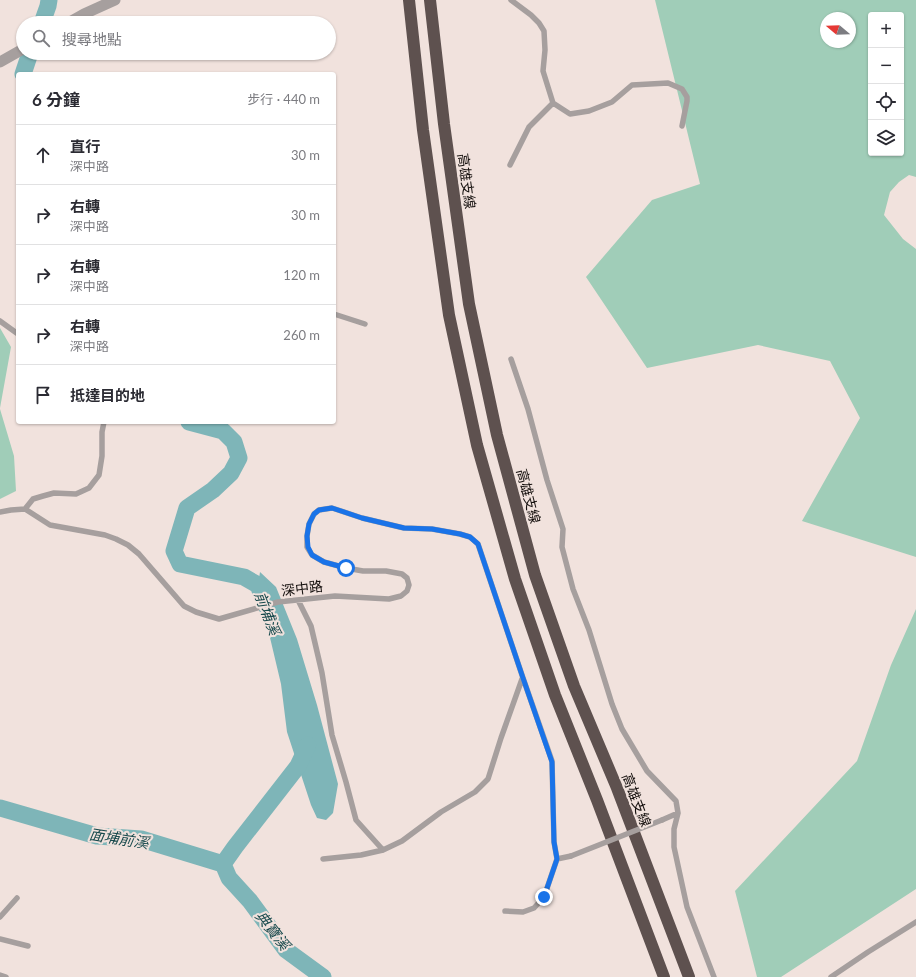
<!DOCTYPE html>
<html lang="zh-TW">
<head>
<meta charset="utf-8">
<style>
  :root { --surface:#fff; --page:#f7f7f7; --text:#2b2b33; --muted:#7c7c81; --line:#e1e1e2 }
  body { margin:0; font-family:Lato,"Noto Sans TC",sans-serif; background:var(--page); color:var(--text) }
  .controls { position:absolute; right:12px; top:12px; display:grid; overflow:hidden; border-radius:4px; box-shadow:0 1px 3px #0004 }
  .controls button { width:36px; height:36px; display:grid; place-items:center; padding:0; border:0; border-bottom:1px solid var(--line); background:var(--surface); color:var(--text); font:20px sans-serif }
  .compass { position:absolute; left:820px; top:12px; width:36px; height:36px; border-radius:50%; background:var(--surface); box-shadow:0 1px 3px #0004; rotate:289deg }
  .stop { position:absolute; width:12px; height:12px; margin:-9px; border:3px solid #1a73e8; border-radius:50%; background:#fff }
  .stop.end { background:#1a73e8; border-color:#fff; box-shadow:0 1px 4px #0008 }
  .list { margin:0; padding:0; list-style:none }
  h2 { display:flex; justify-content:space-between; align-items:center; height:52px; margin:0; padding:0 16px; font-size:17px }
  h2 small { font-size:13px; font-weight:400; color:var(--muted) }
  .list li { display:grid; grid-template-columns:26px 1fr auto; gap:12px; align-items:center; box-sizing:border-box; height:60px; padding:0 16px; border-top:1px solid var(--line) }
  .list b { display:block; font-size:15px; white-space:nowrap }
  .list p { margin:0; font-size:13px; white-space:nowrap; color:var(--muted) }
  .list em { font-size:13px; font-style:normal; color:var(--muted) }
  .icon { flex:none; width:22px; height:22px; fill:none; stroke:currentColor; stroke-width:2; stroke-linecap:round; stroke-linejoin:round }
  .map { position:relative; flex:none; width:916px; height:977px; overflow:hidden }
  .search { position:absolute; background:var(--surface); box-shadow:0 1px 3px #0004; left:16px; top:16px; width:320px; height:44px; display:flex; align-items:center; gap:10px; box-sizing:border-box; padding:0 14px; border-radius:22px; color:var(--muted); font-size:15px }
  .panel { position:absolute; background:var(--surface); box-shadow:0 1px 3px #0004; left:16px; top:72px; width:320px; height:352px; border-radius:4px }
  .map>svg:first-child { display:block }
  .green { fill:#a0cdb8; fill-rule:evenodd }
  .water { fill:#7eb5b8 }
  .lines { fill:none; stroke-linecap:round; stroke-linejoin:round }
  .river { stroke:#7eb5b8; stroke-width:17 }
  .service { stroke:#a69f9e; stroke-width:5.5 }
  .minor { stroke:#a69f9e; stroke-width:11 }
  .motorway { stroke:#5e514f; stroke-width:12 }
  .service-bridge { stroke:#a69f9e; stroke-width:5.5 }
  .route { stroke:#1a73e8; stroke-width:5 }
  .labels { text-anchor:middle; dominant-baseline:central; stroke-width:4; stroke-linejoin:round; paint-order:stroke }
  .street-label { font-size:14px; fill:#15100e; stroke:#f1e2dd }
  .water-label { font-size:15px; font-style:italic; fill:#1a4b4e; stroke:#f1e2dd }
</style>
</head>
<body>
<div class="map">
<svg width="916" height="977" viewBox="0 0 916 977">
  <rect width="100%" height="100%" fill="#f1e2dd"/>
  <path class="green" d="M655,0H916V177L909,175L899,182L890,192L884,215L903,239L916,249V557L802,521L860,418L830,361L758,345L647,368L586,277L652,200L700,184ZM871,15H901V153H871ZM826,18H850V42H826Z
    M0,328L11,347L0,408Z
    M0,409L14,456L16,491L0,499Z
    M916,609V889L781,977H757L735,891L857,761L891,665Z"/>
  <path class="water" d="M260,572L276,587L297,639L317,705L338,784L333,813L326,820L317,818L311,805L287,732L281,684L267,625L254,596L258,585Z"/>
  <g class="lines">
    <path class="river" d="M42,23L48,6L49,0
      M23,74L30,53
      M189,422L223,431L234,442L239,458L231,473L213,490L187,508L174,551L180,564L244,577L258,585L266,606
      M0,808L97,836L141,839L223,864L229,878L250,901L286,950L323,977
      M223,864L235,847L298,766L308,745"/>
    <path class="service" d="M553,103L570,114L589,111L612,102L632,85L668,83L682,89L687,97V101L682,126
      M510,165L529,127L553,103L543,71L545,50L544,31L539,23L531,15L511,0
      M334,314L365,324
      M0,321L18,334
      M511,359L528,409L547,480L563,529L562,547L573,589L589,630L612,704L622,729L647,771L676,801L678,813L674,829V847L687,907L714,977
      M25,509L33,499L43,496L54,493L76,494L89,488L99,475L102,456V432L104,422
      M0,512L11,510L25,509L50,525L105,535L116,539L128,545L139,554L184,606L196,612L219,619L278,602L335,596L389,599L401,596L407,591L409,585L407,578L402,574L386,571H363L346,568L324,562L312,555L307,547V536L309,524L314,514L319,510L332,508L362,518L404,528L432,529L460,534L470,537L478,544L523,678L552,761L554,842L557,859L544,897L534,908L523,912L505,911
      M298,600L311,626L322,673L332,735L346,782L356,820L383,850
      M662,820L678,813
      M323,859L361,855L383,850L402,841L441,812L475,792L488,779L501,738L522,679
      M557,859L571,856
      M0,917L17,898
      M0,939L28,946
      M0,975L6,977
      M831,977L868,952L916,922"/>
    <path class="minor" d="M68,23L84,14L115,0
      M0,62L23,49"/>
    <path class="motorway" d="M409,0L423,130L449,315L477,445L515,579L555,695L597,800L664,977
      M430,0L444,124L469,304L497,435L535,575L574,686L617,788L689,977"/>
    <path class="service-bridge" d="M571,856L662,820"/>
  </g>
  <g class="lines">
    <path class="route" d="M346,568L324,562L312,555L308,547L307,536L309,524L314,514L319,510L332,508L362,518L404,528L432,529L460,534L470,537L478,544L523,678L552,762L554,842L557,859L544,897"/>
  </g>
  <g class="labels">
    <g class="street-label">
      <text transform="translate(467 181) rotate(82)">高雄支線</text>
      <text transform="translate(529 496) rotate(75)">高雄支線</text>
      <text transform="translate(302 588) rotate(-7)">深中路</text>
      <text transform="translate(637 800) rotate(69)">高雄支線</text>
    </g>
    <g class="water-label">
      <text transform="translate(268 613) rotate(69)">前埔溪</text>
      <text transform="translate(119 838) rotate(9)">面埔前溪</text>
      <text transform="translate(273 930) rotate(52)">典寶溪</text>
    </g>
  </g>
</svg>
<div class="controls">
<button>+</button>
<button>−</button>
<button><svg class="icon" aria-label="locate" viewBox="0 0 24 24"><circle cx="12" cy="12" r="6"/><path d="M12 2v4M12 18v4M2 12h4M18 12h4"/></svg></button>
<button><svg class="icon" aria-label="layers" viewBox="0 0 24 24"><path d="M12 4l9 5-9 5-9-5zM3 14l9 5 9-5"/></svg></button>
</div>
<svg class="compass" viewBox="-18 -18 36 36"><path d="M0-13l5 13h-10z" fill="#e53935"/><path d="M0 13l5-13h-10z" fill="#7c7c81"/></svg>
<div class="stop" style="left:346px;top:568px"></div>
<div class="stop end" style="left:544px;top:897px"></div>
<div class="search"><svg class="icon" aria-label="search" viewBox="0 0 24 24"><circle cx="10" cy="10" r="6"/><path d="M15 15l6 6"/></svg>搜尋地點</div>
<section class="panel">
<h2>6 分鐘<small>步行 · 440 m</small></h2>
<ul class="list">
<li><svg class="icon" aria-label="ahead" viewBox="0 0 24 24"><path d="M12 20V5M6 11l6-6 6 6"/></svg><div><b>直行</b><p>深中路</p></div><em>30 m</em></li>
<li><svg class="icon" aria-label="right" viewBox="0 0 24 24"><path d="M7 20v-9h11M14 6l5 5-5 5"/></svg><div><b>右轉</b><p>深中路</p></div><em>30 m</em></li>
<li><svg class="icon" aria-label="right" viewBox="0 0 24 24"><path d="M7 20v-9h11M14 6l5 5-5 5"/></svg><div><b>右轉</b><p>深中路</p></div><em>120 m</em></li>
<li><svg class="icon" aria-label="right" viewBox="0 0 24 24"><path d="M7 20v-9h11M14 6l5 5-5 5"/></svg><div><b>右轉</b><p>深中路</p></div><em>260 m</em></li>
<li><svg class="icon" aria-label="arrive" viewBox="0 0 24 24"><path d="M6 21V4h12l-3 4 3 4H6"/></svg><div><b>抵達目的地</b></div></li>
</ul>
</section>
</div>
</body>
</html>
